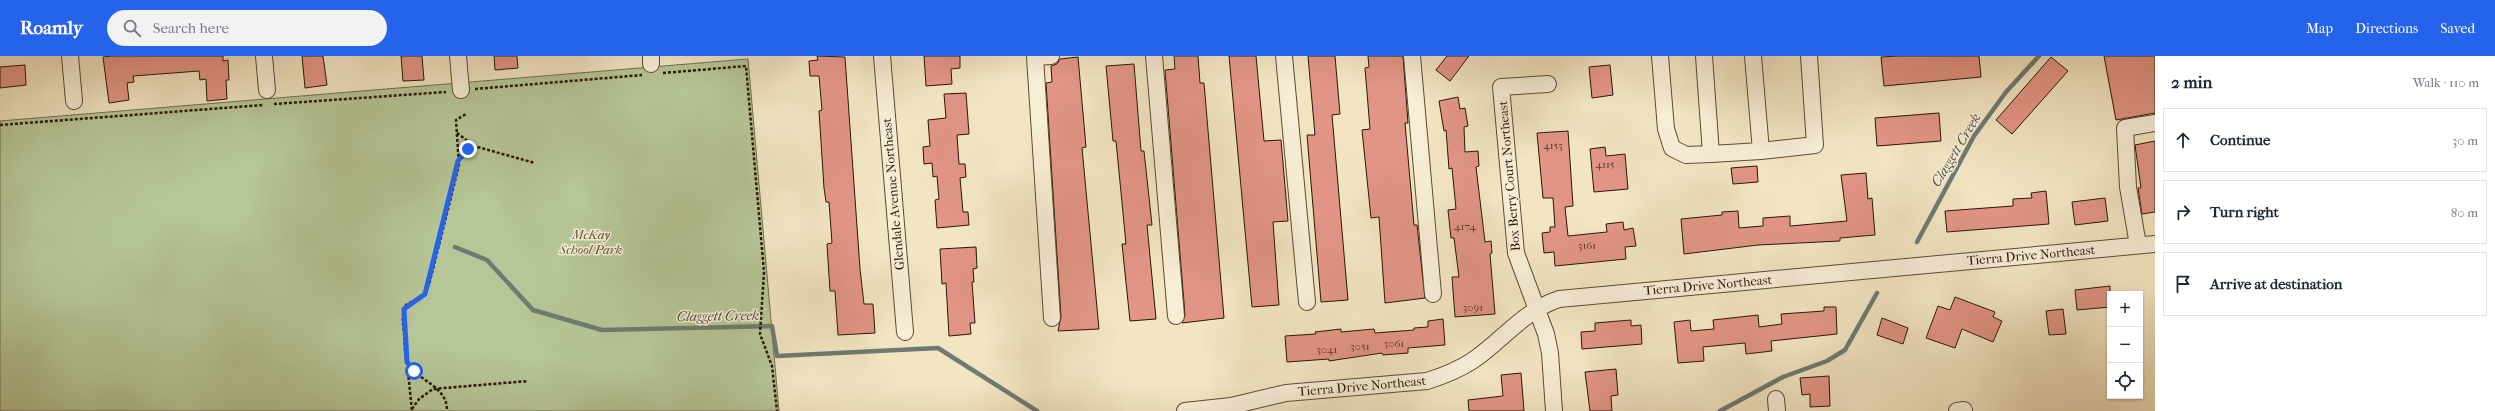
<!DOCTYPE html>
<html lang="en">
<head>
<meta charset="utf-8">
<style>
  :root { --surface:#fff; --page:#f2f2f3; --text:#1f2937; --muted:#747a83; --line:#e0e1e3; --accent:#2563eb }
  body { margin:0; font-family:"IM FELL French Canon",serif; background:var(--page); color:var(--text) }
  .controls { position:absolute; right:12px; bottom:12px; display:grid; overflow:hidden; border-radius:0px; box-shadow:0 1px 3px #0004 }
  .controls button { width:36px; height:36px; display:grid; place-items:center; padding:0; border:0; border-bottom:1px solid var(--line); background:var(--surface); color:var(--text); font:20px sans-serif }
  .stop { position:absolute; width:12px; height:12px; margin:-9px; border:3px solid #2563eb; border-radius:50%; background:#fff }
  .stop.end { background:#2563eb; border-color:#fff; box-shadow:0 1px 4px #0008 }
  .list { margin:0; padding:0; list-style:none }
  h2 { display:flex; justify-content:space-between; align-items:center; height:52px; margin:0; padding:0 16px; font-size:17px }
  h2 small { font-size:13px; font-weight:400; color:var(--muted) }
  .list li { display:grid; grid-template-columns:26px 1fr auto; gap:12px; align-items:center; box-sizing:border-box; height:64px; margin:0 8px 8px; padding:0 8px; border:1px solid var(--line); border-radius:0px }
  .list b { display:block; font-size:15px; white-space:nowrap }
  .list em { font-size:13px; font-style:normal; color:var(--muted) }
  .icon { flex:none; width:22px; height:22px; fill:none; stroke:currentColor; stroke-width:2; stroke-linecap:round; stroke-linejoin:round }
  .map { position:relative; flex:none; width:2155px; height:355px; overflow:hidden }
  header { display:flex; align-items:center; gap:24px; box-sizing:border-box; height:56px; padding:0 20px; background:var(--accent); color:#fff }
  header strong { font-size:19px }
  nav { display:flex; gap:22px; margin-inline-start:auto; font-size:14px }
  .search { width:280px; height:36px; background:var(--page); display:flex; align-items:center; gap:10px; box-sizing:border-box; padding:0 14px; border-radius:22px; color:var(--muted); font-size:15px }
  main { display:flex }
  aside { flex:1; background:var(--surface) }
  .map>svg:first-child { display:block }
  .green { fill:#b6c697; stroke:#706e4e }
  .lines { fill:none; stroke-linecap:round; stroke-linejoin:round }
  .stream { stroke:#6e7a72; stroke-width:4.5 }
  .building { fill:#e29585; stroke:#291605 }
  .minor-casing { stroke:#5b4a34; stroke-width:18 }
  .path { stroke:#291605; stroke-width:2.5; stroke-dasharray:3 2; stroke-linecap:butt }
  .minor { stroke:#f7eed7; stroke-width:16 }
  .route { stroke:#2563eb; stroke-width:5 }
  .labels { text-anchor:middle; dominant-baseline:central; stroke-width:3; stroke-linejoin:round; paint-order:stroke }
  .number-label { font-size:11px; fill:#573625 }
  .street-label { font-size:13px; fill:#291605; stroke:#f7eed7 }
  .park-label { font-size:13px; font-style:italic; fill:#5a5438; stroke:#f7eed7 }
  .water-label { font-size:14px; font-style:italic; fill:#515044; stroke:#f7eed7 }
</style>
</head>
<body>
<header>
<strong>Roamly</strong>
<div class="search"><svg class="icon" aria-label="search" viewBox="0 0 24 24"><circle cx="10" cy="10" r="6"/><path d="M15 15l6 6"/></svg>Search here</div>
<nav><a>Map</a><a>Directions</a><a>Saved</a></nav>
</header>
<main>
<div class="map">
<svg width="2155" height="355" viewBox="0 0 2155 355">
  <rect width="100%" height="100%" fill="#f2e5c2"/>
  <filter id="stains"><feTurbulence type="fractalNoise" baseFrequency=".005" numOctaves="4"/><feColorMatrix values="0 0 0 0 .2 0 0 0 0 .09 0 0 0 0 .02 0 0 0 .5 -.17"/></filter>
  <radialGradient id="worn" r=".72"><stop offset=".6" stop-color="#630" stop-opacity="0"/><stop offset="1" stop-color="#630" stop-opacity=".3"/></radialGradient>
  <path class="green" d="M748,3L779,355H0V65Z"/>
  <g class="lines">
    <path class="stream" d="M1917,186L1974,80L2006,36L2039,0
      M455,191L487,204L533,254L602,274L772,270L777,300L938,292L1037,355
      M1720,355L1783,321L1827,305L1845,294L1877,237"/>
  </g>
  <path class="building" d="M112,0H223V5L228,4L229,24H226L227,43L207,45L206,23L200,24L199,15L133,20L134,26L127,27L129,44L109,47L103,1Z
    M302,0H323L327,29L305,32Z
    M401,0H422L424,24L403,25Z
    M494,0H517L518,12L495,14Z
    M817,0L845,1L860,213L864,248H873L875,277L838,279L835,235H830L827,188L832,187L829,146H826L824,132L819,55L822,54L819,20H810L809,5L818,4Z
    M924,0H960V12L951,13L952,28L926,30Z
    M1174,0H1198L1200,27H1204L1224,262L1182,267L1185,259L1165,14L1175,13Z
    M1229,0H1256L1264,85L1281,84L1288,165L1273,166L1279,249L1252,251Z
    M1308,0H1335L1340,58L1332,59L1348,244L1321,246L1307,79H1315Z
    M1368,0H1403L1408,67H1405L1414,169H1417L1425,242L1385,247L1379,161L1371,162L1362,74L1370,73L1365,12L1369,11Z
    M1447,0H1469L1450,25L1436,14Z
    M1898,0H1979L1981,21L1884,30L1881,1Z
    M2104,0H2155V57L2116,64Z
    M1078,1L1086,91L1082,92L1099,273L1058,275L1061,261L1046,27L1052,26L1051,10L1057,8L1060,3Z
    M2051,1L2068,15L2012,78L1996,64Z
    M1134,8L1141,95H1144L1152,169H1147L1156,263L1130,265L1122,188H1126L1116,85H1113L1106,10Z
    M25,9L26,29L0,32V11Z
    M1610,9L1613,39L1592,42L1589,11Z
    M966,37L969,78L957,79L959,108H965L966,121L960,122L963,156H968L969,169L937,172L935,144L939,143L937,120L933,121L932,107L924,108L923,91L930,90L928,64L946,62L944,38Z
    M1458,41L1460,53L1465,52L1468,70L1464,71L1465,96L1478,95L1479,110L1476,111L1485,186L1491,185L1492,197L1490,198L1495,258L1455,261L1452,221H1459L1454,182H1451L1448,154L1456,153L1452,112L1449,113L1446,74L1444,75L1439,45Z
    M1939,57L1941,85L1877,90L1875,62Z
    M1568,75L1573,150L1565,151L1568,180L1607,176L1606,168L1623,166L1624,174L1633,172L1636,190L1625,191L1626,203L1555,210L1554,196L1544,197L1542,177L1550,176V171H1555L1553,142H1543L1537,77Z
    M2155,85V156L2142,158L2138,132H2141L2135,89Z
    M1605,91L1606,100L1625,98L1628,133L1594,136L1590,93Z
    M1757,110L1758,126L1733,128L1731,112Z
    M1866,117L1868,143L1872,142L1875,179L1840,182V185L1758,189L1684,198L1681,163L1722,159V156L1738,155L1739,172L1763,170V162L1790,160V170L1847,165L1841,119Z
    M2046,135L2049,168L1947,176L1945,155L2013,150V143L2032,142L2031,137Z
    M2105,142L2108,165L2075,169L2072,146Z
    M976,191L977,212L973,213L974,226H972L975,267H970L971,278L949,280L946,227L942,228L940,193Z
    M2110,230V251L2077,254L2075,234Z
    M1955,241L1995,256L1993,261L2002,265L1993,286L1962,273L1955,292L1926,282L1938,250L1950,254Z
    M1824,251H1836L1837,278L1771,285L1772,295L1746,298L1745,287L1703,291L1704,305L1678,307L1674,266L1690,264L1691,275L1714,273L1713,264L1758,259L1759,271L1782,268L1781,258L1824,255Z
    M2063,253L2066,278L2049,279L2046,255Z
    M1882,262L1908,272L1903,288L1877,279Z
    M1443,263L1445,289L1408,292V297L1383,299L1382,297L1329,305V303L1287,306L1285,280L1316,278L1315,276L1341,273V276L1374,273L1375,277L1414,274V272L1428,271V265Z
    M1631,264V270L1641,269L1642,288L1582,293L1581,276L1595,275V267Z
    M1616,313L1618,339L1611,340L1612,355H1590L1585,316Z
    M1521,317L1524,355H1469L1468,344L1503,340L1501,319Z
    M1829,320L1830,350L1810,351V338L1802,339L1800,322Z"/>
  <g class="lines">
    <g class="minor-casing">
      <path id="minor" d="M70,0L74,45
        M264,0L267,34
        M458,0L461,34
        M651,0V8
        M882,0L905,276
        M1051,0L1035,1L1052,262
        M1154,0L1176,260
        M1284,0L1307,246
        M1412,0L1433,238
        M1660,0L1666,73L1672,92L1686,99L1711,98
        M1704,0L1711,98L1761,95L1815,89L1809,0
        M1753,0L1761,95
        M1548,28L1501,31L1516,197L1546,278L1550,297L1554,355
        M2138,189L2128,131L2125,72L2155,67
        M1776,343L1777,355
        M1185,355L1231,350L1286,337L1427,325C1443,320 1458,314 1472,305C1502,285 1523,255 1559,243L2155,188
        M1957,355L1964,354"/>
    </g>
    <path class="path" d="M663,17L746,10L764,216L760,278L772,310L777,355
      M475,33L642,19
      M274,48L446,36
      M0,69L263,49
      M457,77L474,90L535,107
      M459,105L468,93L473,91
      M407,306L412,355
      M412,353L419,343L433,333L528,325
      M447,353C446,330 420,326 408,308C404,300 405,285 404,277C403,267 401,258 406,249L425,238L430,225L459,109L456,64L466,58"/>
    <use href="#minor" class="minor"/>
  </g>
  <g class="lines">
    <path class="route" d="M414,315L407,306L404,253L425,238L458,105L468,93"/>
  </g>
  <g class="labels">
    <g class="number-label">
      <text x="1553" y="89">4153</text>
      <text x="1605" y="108">4115</text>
      <text x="1465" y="170">4174</text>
      <text x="1587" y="189">3161</text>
      <text x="1473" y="251">3091</text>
      <text x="1394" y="287">3061</text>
      <text x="1360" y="290">3051</text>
      <text x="1327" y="293">3041</text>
    </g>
    <g class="street-label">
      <text transform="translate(1509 120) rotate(-95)">Box Berry Court Northeast</text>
      <text transform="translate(893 138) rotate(-95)">Glendale Avenue Northeast</text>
      <text transform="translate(2031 199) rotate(-5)">Tierra Drive Northeast</text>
      <text transform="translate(1708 229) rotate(-5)">Tierra Drive Northeast</text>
      <text transform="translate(1362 330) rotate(-5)">Tierra Drive Northeast</text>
    </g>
    <g class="park-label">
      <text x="591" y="178">McKay<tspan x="591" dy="15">School Park</tspan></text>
    </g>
    <g class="water-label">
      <text transform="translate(1956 94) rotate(-59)">Claggett Creek</text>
      <text transform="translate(718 260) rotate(-1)">Claggett Creek</text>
    </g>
  </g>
  <rect width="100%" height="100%" filter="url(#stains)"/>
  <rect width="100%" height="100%" fill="url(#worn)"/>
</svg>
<div class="controls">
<button>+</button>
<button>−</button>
<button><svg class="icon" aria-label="locate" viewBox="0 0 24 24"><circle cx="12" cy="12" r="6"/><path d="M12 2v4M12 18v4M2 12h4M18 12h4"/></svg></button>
</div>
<div class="stop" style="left:414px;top:315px"></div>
<div class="stop end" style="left:468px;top:93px"></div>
</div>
<aside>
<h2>2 min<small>Walk · 110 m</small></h2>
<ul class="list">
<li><svg class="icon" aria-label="ahead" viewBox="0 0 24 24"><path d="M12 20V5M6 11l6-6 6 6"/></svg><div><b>Continue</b></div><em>30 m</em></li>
<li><svg class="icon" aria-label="right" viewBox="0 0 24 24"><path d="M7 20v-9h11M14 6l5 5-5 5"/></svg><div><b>Turn right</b></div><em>80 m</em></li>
<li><svg class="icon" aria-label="arrive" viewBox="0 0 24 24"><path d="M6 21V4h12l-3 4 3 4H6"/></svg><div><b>Arrive at destination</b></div></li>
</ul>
</aside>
</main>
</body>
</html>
